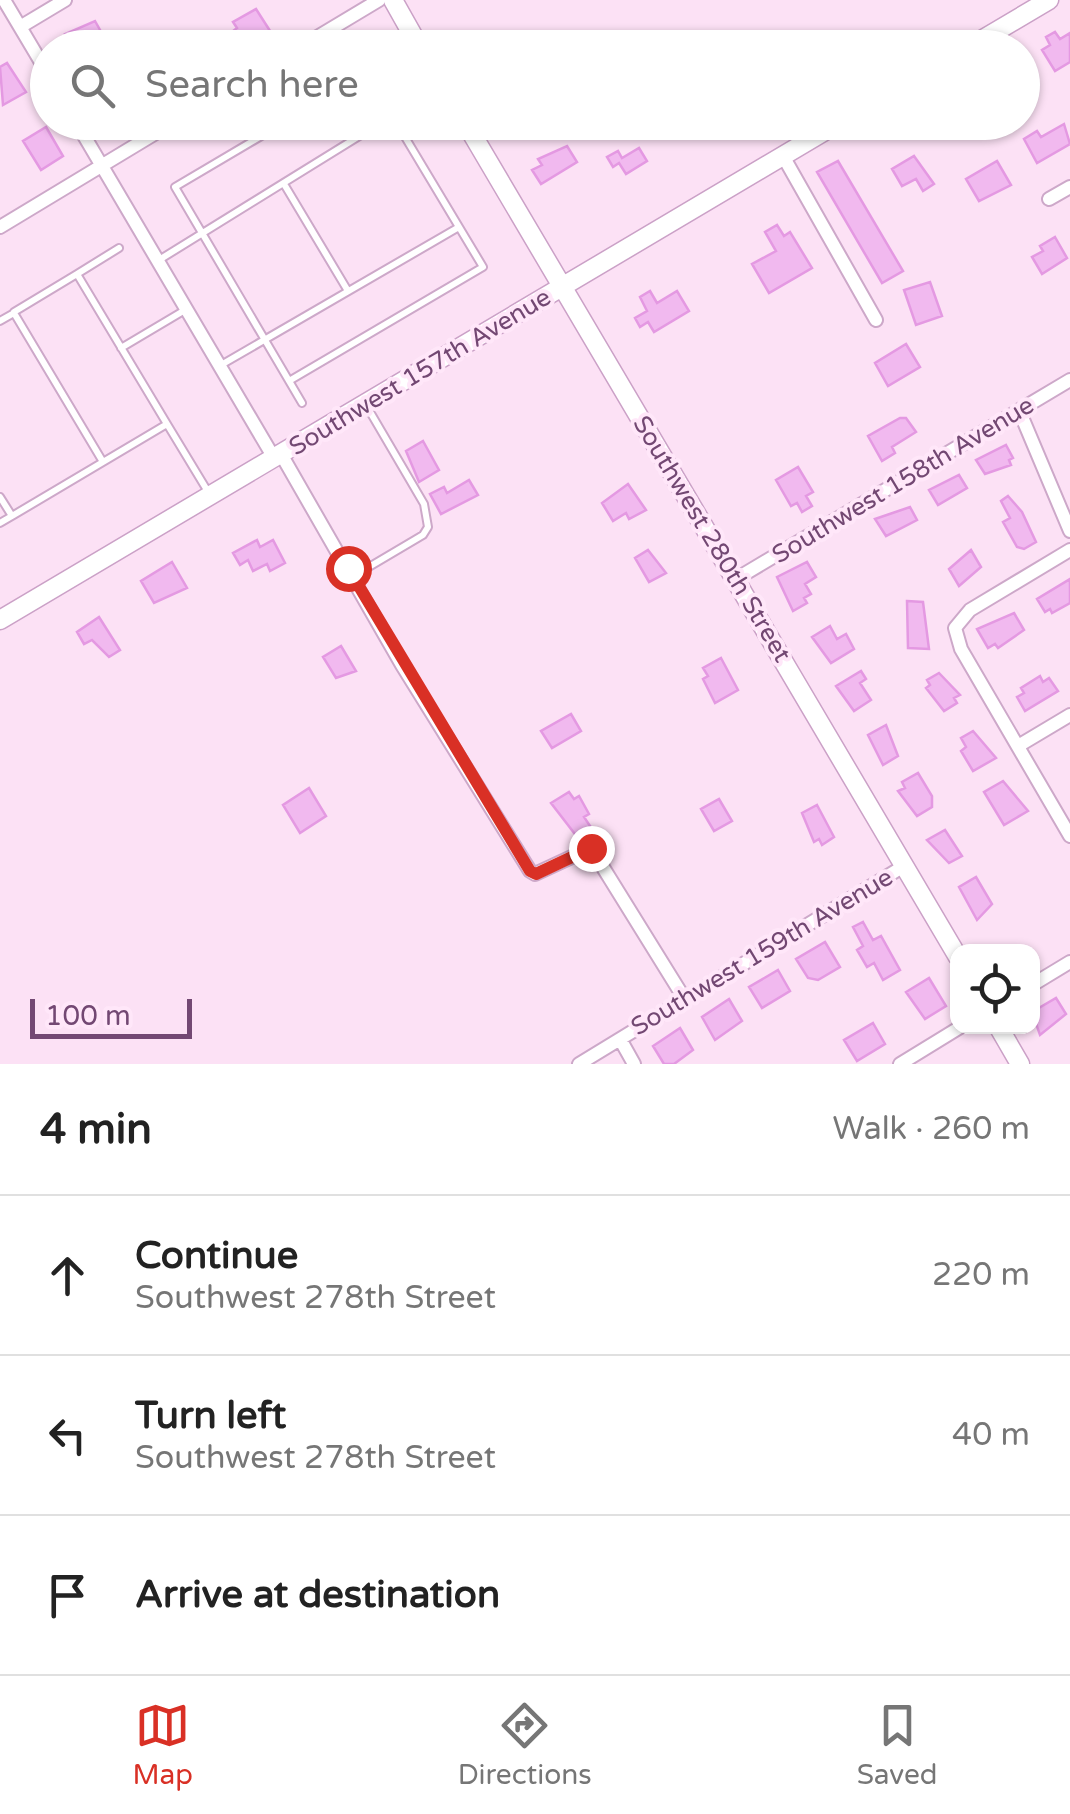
<!DOCTYPE html>
<html lang="en">
<head>
<meta charset="utf-8">
<style>
  :root { --surface:#fff; --page:#f6f6f6; --text:#222; --muted:#767676; --line:#e0e0e0; --accent:#d93025 }
  body { margin:0; font-family:"Varela Round",sans-serif; background:var(--page); color:var(--text) }
  .controls { position:absolute; right:30px; bottom:30px; display:grid; overflow:hidden; border-radius:20px; box-shadow:0 2px 8px #0004 }
  .controls button { width:90px; height:90px; display:grid; place-items:center; padding:0; border:0; border-bottom:2px solid var(--line); background:var(--surface); color:var(--text); font:50px sans-serif }
  .scale { position:absolute; left:30px; bottom:25px; width:162px; box-sizing:border-box; padding-left:10px; border:5px solid #734873; border-top:0; font-size:28px; line-height:35px; white-space:nowrap; color:#734873; -webkit-text-stroke:8px #ffe7f9; paint-order:stroke }
  .stop { position:absolute; width:30px; height:30px; margin:-22px; border:8px solid #d93025; border-radius:50%; background:#fff }
  .stop.end { background:#d93025; border-color:#fff; box-shadow:0 2px 10px #0008 }
  .list { margin:0; padding:0; list-style:none }
  h2 { display:flex; justify-content:space-between; align-items:center; height:130px; margin:0; padding:0 40px; font-size:42px }
  h2 small { font-size:32px; font-weight:400; color:var(--muted) }
  .list li { display:grid; grid-template-columns:65px 1fr auto; gap:30px; align-items:center; box-sizing:border-box; height:160px; padding:0 40px; border-top:2px solid var(--line) }
  .list b { display:block; font-size:38px; white-space:nowrap }
  .list p { margin:0; font-size:32px; white-space:nowrap; color:var(--muted) }
  .list em { font-size:32px; font-style:normal; color:var(--muted) }
  .icon { flex:none; width:55px; height:55px; fill:none; stroke:currentColor; stroke-width:2; stroke-linecap:round; stroke-linejoin:round }
  .map { position:relative; flex:none; width:1070px; height:1064px; overflow:hidden }
  .search { position:absolute; background:var(--surface); box-shadow:0 2px 8px #0004; left:30px; right:30px; top:30px; height:110px; display:flex; align-items:center; gap:25px; box-sizing:border-box; padding:0 35px; border-radius:55px; color:var(--muted); font-size:38px }
  .sheet { height:610px; background:var(--surface) }
  nav { display:flex; justify-content:space-around; align-items:center; box-sizing:border-box; height:140px; border-top:2px solid var(--line); background:var(--surface); font-size:28px; color:var(--muted) }
  nav a { display:grid; justify-items:center; gap:5px }
  nav .on { color:var(--accent) }
  .map>svg:first-child { display:block }
  .building { fill:#f1b9ef; stroke:#e499e2; stroke-width:2.5 }
  .lines { fill:none; stroke-linecap:round; stroke-linejoin:round }
  .lane-casing { stroke:#cda8c9; stroke-width:10 }
  .street-casing { stroke:#cda8c9; stroke-width:16 }
  .secondary-casing { stroke:#cba1c7; stroke-width:21 }
  .lane { stroke:#fff; stroke-width:6 }
  .street { stroke:#fff; stroke-width:12 }
  .secondary { stroke:#fff; stroke-width:18 }
  .route { stroke:#d93025; stroke-width:12 }
  .labels { text-anchor:middle; dominant-baseline:central; stroke-width:8; stroke-linejoin:round; paint-order:stroke }
  .street-label { font-size:25px; fill:#734873; stroke:#ffe7f9 }
</style>
</head>
<body>
<div class="map">
<svg width="1070" height="1064" viewBox="0 0 1070 1064">
  <rect width="100%" height="100%" fill="#fce1f5"/>
  <path class="building" d="M256,9L272,34L241,47L233,31L237,28L233,22Z
    M95,21L104,37L86,48H73L65,34Z
    M1055,32L1060,39L1070,33V62L1055,71L1042,50L1050,45L1046,37Z
    M7,63L26,92L3,105L0,67Z
    M1064,124L1070,144L1037,163L1024,139L1037,131L1041,137Z
    M46,127L63,156L41,170L23,141Z
    M567,146L577,162L541,184L532,170L542,165L538,159Z
    M639,148L647,161L626,174L619,163L613,167L607,157L618,151L622,158Z
    M914,156L934,184L923,191L916,179L902,186L892,169Z
    M838,161L903,271L882,283L817,172Z
    M997,161L1011,185L979,201L966,179Z
    M777,225L784,236L790,232L812,268L769,293L752,264L776,251L765,232Z
    M1055,237L1067,258L1042,274L1032,257L1043,251L1040,246Z
    M930,282L942,316L916,325L904,290Z
    M650,291L657,303L677,291L689,311L654,332L648,322L640,327L635,318L647,311L640,297Z
    M906,344L920,367L888,386L875,363Z
    M900,418H906L916,432L892,447L895,453L882,461L868,436Z
    M423,441L439,470L419,482L406,451Z
    M1006,445L1013,458L1009,460L1011,465L985,474L976,460Z
    M798,467L813,492L806,496L812,506L802,512L797,503L791,506L776,480Z
    M959,475L967,488L938,505L929,490Z
    M469,480L478,495L441,514L430,494L444,487L447,493Z
    M628,484L646,510L629,519L626,513L613,521L602,503Z
    M1008,496L1022,512L1036,542L1024,549L1017,547L1003,522L1010,518L1001,501Z
    M910,507L917,520L886,536L875,519Z
    M257,540L260,547L273,540L285,563L270,571L267,564L253,571L248,560L240,565L233,553Z
    M648,550L666,573L649,582L635,558Z
    M971,550L981,567L959,586L949,569Z
    M172,562L187,588L154,603L141,581Z
    M807,562L816,577L805,584L811,594L804,598L807,603L793,611L777,577Z
    M1070,579V603L1052,613L1050,609L1045,612L1037,599Z
    M907,601L923,602L929,649L908,648Z
    M1014,613L1024,630L998,648L995,644L988,648L977,629Z
    M99,617L120,650L109,657L92,640L84,644L77,632Z
    M830,626L837,639L846,634L854,649L831,663L812,637Z
    M341,646L356,671L336,678L323,657Z
    M721,658L738,690L715,703L703,679L708,676L703,668Z
    M861,671L866,679L860,683L871,700L854,711L836,686Z
    M939,673L960,695L954,698L957,703L944,711L926,688L930,685L927,680Z
    M1040,676L1043,682L1049,678L1058,691L1025,711L1017,697L1024,693L1021,688Z
    M571,714L581,731L552,748L541,731Z
    M886,725L898,756L883,765L868,735Z
    M973,731L996,758L973,771L961,751L966,747L961,738Z
    M918,773L932,796V807L917,816L898,791L905,788L902,782Z
    M1003,781L1028,811L1004,825L984,792Z
    M309,788L326,816L300,833L283,805Z
    M569,792L574,799L579,796L589,814L584,817L592,829L578,838L551,803Z
    M719,799L732,821L714,831L701,809Z
    M817,805L834,837L822,845L819,839L814,842L802,813Z
    M945,830L962,856L949,863L927,840Z
    M976,877L992,904L977,920L959,887Z
    M863,922L873,940L881,936L900,970L883,980L874,963L867,967L857,950L863,946L853,927Z
    M825,942L840,967L818,980L808,978L796,959Z
    M778,970L790,991L762,1008L749,987Z
    M929,978L946,1006L925,1019L906,992Z
    M1056,998L1066,1014L1040,1035L1032,1012Z
    M729,999L742,1021L715,1040L702,1017Z
    M873,1023L885,1044L857,1061L844,1040Z
    M680,1028L693,1050L674,1064H664L653,1046Z"/>
  <g class="lines">
    <g class="lane-casing">
      <path id="lane" d="M285,122L175,187L302,403
        M284,184L348,291
        M119,248L77,274L167,424
        M159,260L382,122
        M14,312L77,274
        M0,321L14,313L103,462
        M121,348L185,310
        M221,365L459,227
        M289,381L483,267L396,122
        M0,497L12,516L0,523
        M12,516L167,424L210,495
        M352,577L423,535L428,527L424,504L366,405"/>
    </g>
    <g class="street-casing">
      <path id="street" d="M4,0L48,74
        M20,27L65,0
        M299,48L379,0
        M76,122L274,458
        M783,156L876,320
        M1049,199L1070,187
        M0,227L174,122
        M1019,410L1070,531
        M281,454L402,665L530,871L535,874L591,848L684,998
        M1070,550L970,610L955,628L961,649L1070,836
        M736,579L1070,380
        M1018,746L1070,715
        M1032,985L1070,962
        M620,1039L634,1064
        M579,1064L904,866
        M900,1064L962,1026"/>
    </g>
    <g class="secondary-casing">
      <path id="secondary" d="M393,0L420,48
        M968,48L1049,0
        M465,122L958,957
        M0,620L840,122
        M998,1026L1020,1064"/>
    </g>
    <use href="#lane" class="lane"/>
    <use href="#street" class="street"/>
    <use href="#secondary" class="secondary"/>
  </g>
  <g class="lines">
    <path class="route" d="M348,568L530,871L536,874L591,848"/>
  </g>
  <g class="labels">
    <g class="street-label">
      <text transform="translate(420 372) rotate(-31)">Southwest 157th Avenue</text>
      <text transform="translate(903 480) rotate(-31)">Southwest 158th Avenue</text>
      <text transform="translate(712 539) rotate(59)">Southwest 280th Street</text>
      <text transform="translate(762 952) rotate(-31)">Southwest 159th Avenue</text>
    </g>
  </g>
</svg>
<div class="controls">
<button><svg class="icon" aria-label="locate" viewBox="0 0 24 24"><circle cx="12" cy="12" r="6"/><path d="M12 2v4M12 18v4M2 12h4M18 12h4"/></svg></button>
</div>
<div class="scale">100 m</div>
<div class="stop" style="left:348px;top:568px"></div>
<div class="stop end" style="left:591px;top:848px"></div>
<div class="search"><svg class="icon" aria-label="search" viewBox="0 0 24 24"><circle cx="10" cy="10" r="6"/><path d="M15 15l6 6"/></svg>Search here</div>
</div>
<section class="sheet">
<h2>4 min<small>Walk · 260 m</small></h2>
<ul class="list">
<li><svg class="icon" aria-label="ahead" viewBox="0 0 24 24"><path d="M12 20V5M6 11l6-6 6 6"/></svg><div><b>Continue</b><p>Southwest 278th Street</p></div><em>220 m</em></li>
<li><svg class="icon" aria-label="left" viewBox="0 0 24 24"><path d="M17 20v-9H6M10 6l-5 5 5 5"/></svg><div><b>Turn left</b><p>Southwest 278th Street</p></div><em>40 m</em></li>
<li><svg class="icon" aria-label="arrive" viewBox="0 0 24 24"><path d="M6 21V4h12l-3 4 3 4H6"/></svg><div><b>Arrive at destination</b></div></li>
</ul>
</section>
<nav>
<a class="on"><svg class="icon" aria-label="map" viewBox="0 0 24 24"><path d="M3 6l6-2 6 2 6-2v14l-6 2-6-2-6 2zM9 4v14M15 6v14"/></svg>Map</a>
<a><svg class="icon" aria-label="directions" viewBox="0 0 24 24"><path d="M12 3l9 9-9 9-9-9zM9 14v-3h6M13 9l2 2-2 2"/></svg>Directions</a>
<a><svg class="icon" aria-label="saved" viewBox="0 0 24 24"><path d="M7 4h10v16l-5-4-5 4z"/></svg>Saved</a>
</nav>
</body>
</html>
